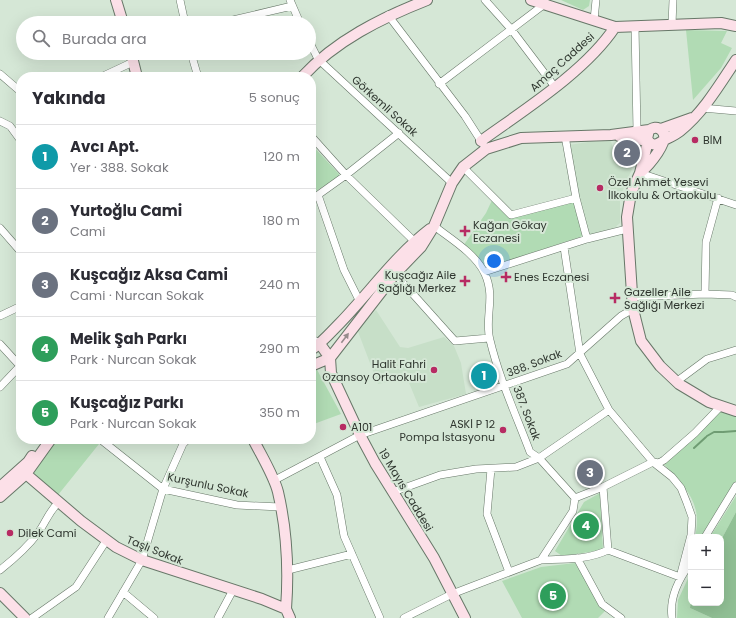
<!DOCTYPE html>
<html lang="tr">
<head>
<meta charset="utf-8">
<style>
  :root { --surface:#fff; --page:#f7f7f7; --text:#2b2b33; --muted:#7c7c81; --line:#e1e1e2; --accent:#b72b63 }
  body { margin:0; font-family:Poppins,sans-serif; background:var(--page); color:var(--text) }
  .controls { position:absolute; right:12px; bottom:12px; display:grid; overflow:hidden; border-radius:8px; box-shadow:0 4px 16px #0002 }
  .controls button { width:36px; height:36px; display:grid; place-items:center; padding:0; border:0; border-bottom:1px solid var(--line); background:var(--surface); color:var(--text); font:20px sans-serif }
  .you { position:absolute; left:494px; top:261px; width:14px; height:14px; margin:-10px; border:3px solid #fff; border-radius:50%; background:#1a73e8; box-shadow:0 0 0 6px #1a73e833 }
  .badge { display:grid; place-items:center; width:26px; height:26px; border-radius:50%; background:var(--accent); color:#fff; font-size:13px; font-weight:700 }
  .pin { position:absolute; translate:-50% -50%; border:2px solid #fff; box-shadow:0 1px 4px #0006 }
  .list { margin:0; padding:0; list-style:none }
  h2 { display:flex; justify-content:space-between; align-items:center; height:52px; margin:0; padding:0 16px; font-size:17px }
  h2 small { font-size:13px; font-weight:400; color:var(--muted) }
  .list li { display:grid; grid-template-columns:26px 1fr auto; gap:12px; align-items:center; box-sizing:border-box; height:64px; padding:0 16px; border-top:1px solid var(--line) }
  .list b { display:block; font-size:15px; white-space:nowrap }
  .list p { margin:0; font-size:13px; white-space:nowrap; color:var(--muted) }
  .list em { font-size:13px; font-style:normal; color:var(--muted) }
  .icon { flex:none; width:22px; height:22px; fill:none; stroke:currentColor; stroke-width:2; stroke-linecap:round; stroke-linejoin:round }
  .map { position:relative; flex:none; width:736px; height:618px; overflow:hidden }
  .search { position:absolute; background:var(--surface); box-shadow:0 4px 16px #0002; left:16px; top:16px; width:300px; height:44px; display:flex; align-items:center; gap:10px; box-sizing:border-box; padding:0 14px; border-radius:22px; color:var(--muted); font-size:15px }
  .panel { position:absolute; background:var(--surface); box-shadow:0 4px 16px #0002; left:16px; top:72px; width:300px; height:372px; border-radius:16px }
  .map>svg:first-child { display:block }
  .built { fill:#c7dfc8 }
  .green { fill:#b1dbb4 }
  .forest { fill:#91c095 }
  .lines { fill:none; stroke-linecap:round; stroke-linejoin:round }
  .stream { stroke:#6f9c73; stroke-width:2 }
  .street-casing { stroke:#677768; stroke-width:8 }
  .secondary-casing { stroke:#677768; stroke-width:12 }
  .street { stroke:#fff; stroke-width:7 }
  .secondary { stroke:#fce0e8; stroke-width:10 }
  .oneway { fill:#968b8c }
  .poi-dot { fill:#b72b63; stroke:#d5e7d6; stroke-width:1.5 }
  .labels { text-anchor:middle; dominant-baseline:central; stroke-width:4; stroke-linejoin:round; paint-order:stroke }
  .street-label { font-size:11px; fill:#2f362f; stroke:#d5e7d6 }
  .poi-label { font-size:11px; fill:#2f362f; stroke:#d5e7d6; text-anchor:start }
</style>
</head>
<body>
<div class="map">
<svg width="736" height="618" viewBox="0 0 736 618">
  <rect width="100%" height="100%" fill="#d5e7d6"/>
  <path class="built" d="M611,141L616,161L632,169L620,197V223L612,230L589,236L577,188L569,145L588,142Z
    M376,310L400,347L408,348L444,337L454,346L461,363L466,394L419,407L407,378L378,384L357,329Z"/>
  <path class="green" d="M561,0H590L589,6L583,10Z
    M686,30L727,31L721,43L732,48L721,68L693,100Z
    M311,144L339,174V177L311,194Z
    M493,198L511,217L575,201L583,236L492,266L482,265L463,246L486,213Z
    M315,366L341,414L311,425V368Z
    M721,410L736,415V482L714,515L702,537H695C703,502 685,488 664,464L701,431Z
    M57,439H93L99,444L58,495L32,472Z
    M600,493L603,550L562,556L555,551L584,502Z
    M736,496V512L721,540V537H710Z
    M575,563L605,611L598,618H522L502,581L541,567Z
    M691,572L690,608L712,618H677L678,600Z"/>
  <path class="forest" d="M736,512V618H712L690,608L691,599V603H721V540Z"/>
  <g class="lines">
    <path class="stream" d="M723,432L736,431
      M707,436L714,432H722
      M694,448L706,437"/>
    <g class="street-casing">
      <path id="street" d="M180,0L185,23
        M290,0L300,23
        M485,0L511,29L555,87
        M388,15L465,116L483,144
        M594,20L596,0
        M220,23L292,6
        M672,24L673,0
        M635,26L637,131
        M309,41L318,59L452,183
        M191,53L198,77
        M0,74L21,92
        M101,77L133,62
        M439,84L546,3
        M702,108L736,111
        M0,121L10,126L21,141
        M311,136L346,175L414,241
        M565,136L576,198L587,239
        M463,167L511,215L576,198
        M640,173L736,205
        M318,195L344,270L360,302
        M311,200L346,175L399,133
        M434,226C451,239 476,254 485,274C496,298 484,318 490,340C499,378 516,415 530,452L539,458L575,498
        M0,228L21,252
        M564,247L580,354L609,410L653,462L672,477L681,488L687,503L692,517L691,535L680,577L608,550L603,487
        M484,272L587,239L627,229
        M395,274L455,341L489,338
        M705,294L706,242L718,198
        M632,297L705,294L732,295L736,297
        M0,316L21,306
        M311,338L320,344
        M0,344L21,367
        M676,382L707,359L736,350
        M0,387L20,366
        M100,439L163,489L237,505L280,507
        M320,457L337,495L344,536L380,618
        M491,469L487,514L509,572
        M273,481L360,435L567,364L621,316L633,309
        M393,492L440,475L476,469L516,467L539,458L609,410
        M705,537L736,486
        M577,558L602,604L621,618
        M541,560C563,559 588,560 608,550
        M0,570C14,559 27,548 38,533C46,522 48,513 58,503
        M288,570L352,554
        M123,592L154,618
        M32,618L76,587L106,541
        M108,618L142,560L163,489L183,444L188,439
        M218,618L233,590
        M404,618L452,594L541,560L573,511L575,498L603,487L653,462L659,463L664,460L695,433L720,407
        M672,618C669,597 679,579 691,562"/>
    </g>
    <g class="secondary-casing">
      <path id="secondary" d="M116,0L123,23
        M531,0L615,27L721,23L736,26
        M131,53L137,77
        M302,77C335,41 381,18 427,0
        M661,129L692,118
        M619,136L648,141
        M481,141C524,110 586,71 615,27
        M648,141L640,173L631,193L627,217L633,309L641,341L660,366L679,384L709,402L736,411
        M640,173C647,167 673,139 661,130C657,126 653,128 649,130L647,139C653,148 658,144 664,140C670,137 675,135 680,131C703,113 720,84 736,60
        M320,344L330,358L331,373L360,435L375,463L434,558L465,618
        M311,350C322,343 331,332 340,323C370,292 396,255 430,229
        M311,366L330,358L395,274L421,247L434,226L452,183L463,167L486,149L521,138L611,135L649,130
        M253,439C261,455 274,476 278,492C287,531 289,569 286,609
        M26,474L81,521L116,547L142,560L262,599L286,609L290,618
        M0,487L28,462L32,456
        M0,497L26,474L51,439
        M0,593L25,618"/>
    </g>
    <use href="#street" class="street"/>
    <use href="#secondary" class="secondary"/>
  </g>
  <defs><path id="oneway-solid" d="M-6-.8H1V-3.2L6.5 0L1 3.2V.8H-6Z"/></defs>
  <use class="oneway" href="#oneway-solid" transform="translate(345 338) rotate(-53)"/>
  <g class="poi-dot">
    <circle cx="695" cy="140" r="4"/>
    <circle cx="600" cy="188" r="4"/>
    <path d="M463 225h4v4h4v4h-4v4h-4v-4h-4v-4h4z"/>
    <path d="M504 271h4v4h4v4h-4v4h-4v-4h-4v-4h4z"/>
    <path d="M463 275h4v4h4v4h-4v4h-4v-4h-4v-4h4z"/>
    <path d="M613 292h4v4h4v4h-4v4h-4v-4h-4v-4h4z"/>
    <circle cx="434" cy="370" r="4"/>
    <circle cx="343" cy="427" r="4"/>
    <circle cx="503" cy="430" r="4"/>
    <circle cx="10" cy="533" r="4"/>
  </g>
  <g class="labels">
    <g class="street-label">
      <text transform="translate(562 62) rotate(-42)">Amaç Caddesi</text>
      <text transform="translate(385 106) rotate(42)">Görkemli Sokak</text>
      <text transform="translate(534 363) rotate(-21)">388. Sokak</text>
      <text transform="translate(527 413) rotate(69)">387. Sokak</text>
      <text transform="translate(208 485) rotate(12)">Kurşunlu Sokak</text>
      <text transform="translate(406 490) rotate(59)">19 Mayıs Caddesi</text>
      <text transform="translate(155 550) rotate(22)">Taşlı Sokak</text>
    </g>
    <g class="poi-label">
      <text x="703" y="140">BİM</text>
      <text x="608" y="182">Özel Ahmet Yesevi<tspan x="608" dy="13">İlkokulu &amp; Ortaokulu</tspan></text>
      <text x="473" y="225">Kağan Gökay<tspan x="473" dy="13">Eczanesi</tspan></text>
      <text x="456" y="275" text-anchor="end">Kuşcağız Aile<tspan x="456" dy="13">Sağlığı Merkez</tspan></text>
      <text x="514" y="277">Enes Eczanesi</text>
      <text x="624" y="292">Gazeller Aile<tspan x="624" dy="13">Sağlığı Merkezi</tspan></text>
      <text x="426" y="364" text-anchor="end">Halit Fahri<tspan x="426" dy="13">Ozansoy Ortaokulu</tspan></text>
      <text x="495" y="424" text-anchor="end">ASKİ P 12<tspan x="495" dy="13">Pompa İstasyonu</tspan></text>
      <text x="351" y="427">A101</text>
      <text x="18" y="533">Dilek Cami</text>
    </g>
  </g>
</svg>
<div class="controls">
<button>+</button>
<button>−</button>
</div>
<div class="you"></div>
<div class="pin badge" style="left:484px;top:376px;background:#0f9aa8">1</div>
<div class="pin badge" style="left:627px;top:153px;background:#6b7280">2</div>
<div class="pin badge" style="left:590px;top:473px;background:#6b7280">3</div>
<div class="pin badge" style="left:586px;top:526px;background:#2e9e5b">4</div>
<div class="pin badge" style="left:553px;top:596px;background:#2e9e5b">5</div>
<div class="search"><svg class="icon" aria-label="search" viewBox="0 0 24 24"><circle cx="10" cy="10" r="6"/><path d="M15 15l6 6"/></svg>Burada ara</div>
<section class="panel">
<h2>Yakında<small>5 sonuç</small></h2>
<ul class="list">
<li><span class="badge" style="background:#0f9aa8">1</span><div><b>Avcı Apt.</b><p>Yer · 388. Sokak</p></div><em>120 m</em></li>
<li><span class="badge" style="background:#6b7280">2</span><div><b>Yurtoğlu Cami</b><p>Cami</p></div><em>180 m</em></li>
<li><span class="badge" style="background:#6b7280">3</span><div><b>Kuşcağız Aksa Cami</b><p>Cami · Nurcan Sokak</p></div><em>240 m</em></li>
<li><span class="badge" style="background:#2e9e5b">4</span><div><b>Melik Şah Parkı</b><p>Park · Nurcan Sokak</p></div><em>290 m</em></li>
<li><span class="badge" style="background:#2e9e5b">5</span><div><b>Kuşcağız Parkı</b><p>Park · Nurcan Sokak</p></div><em>350 m</em></li>
</ul>
</section>
</div>
</body>
</html>
